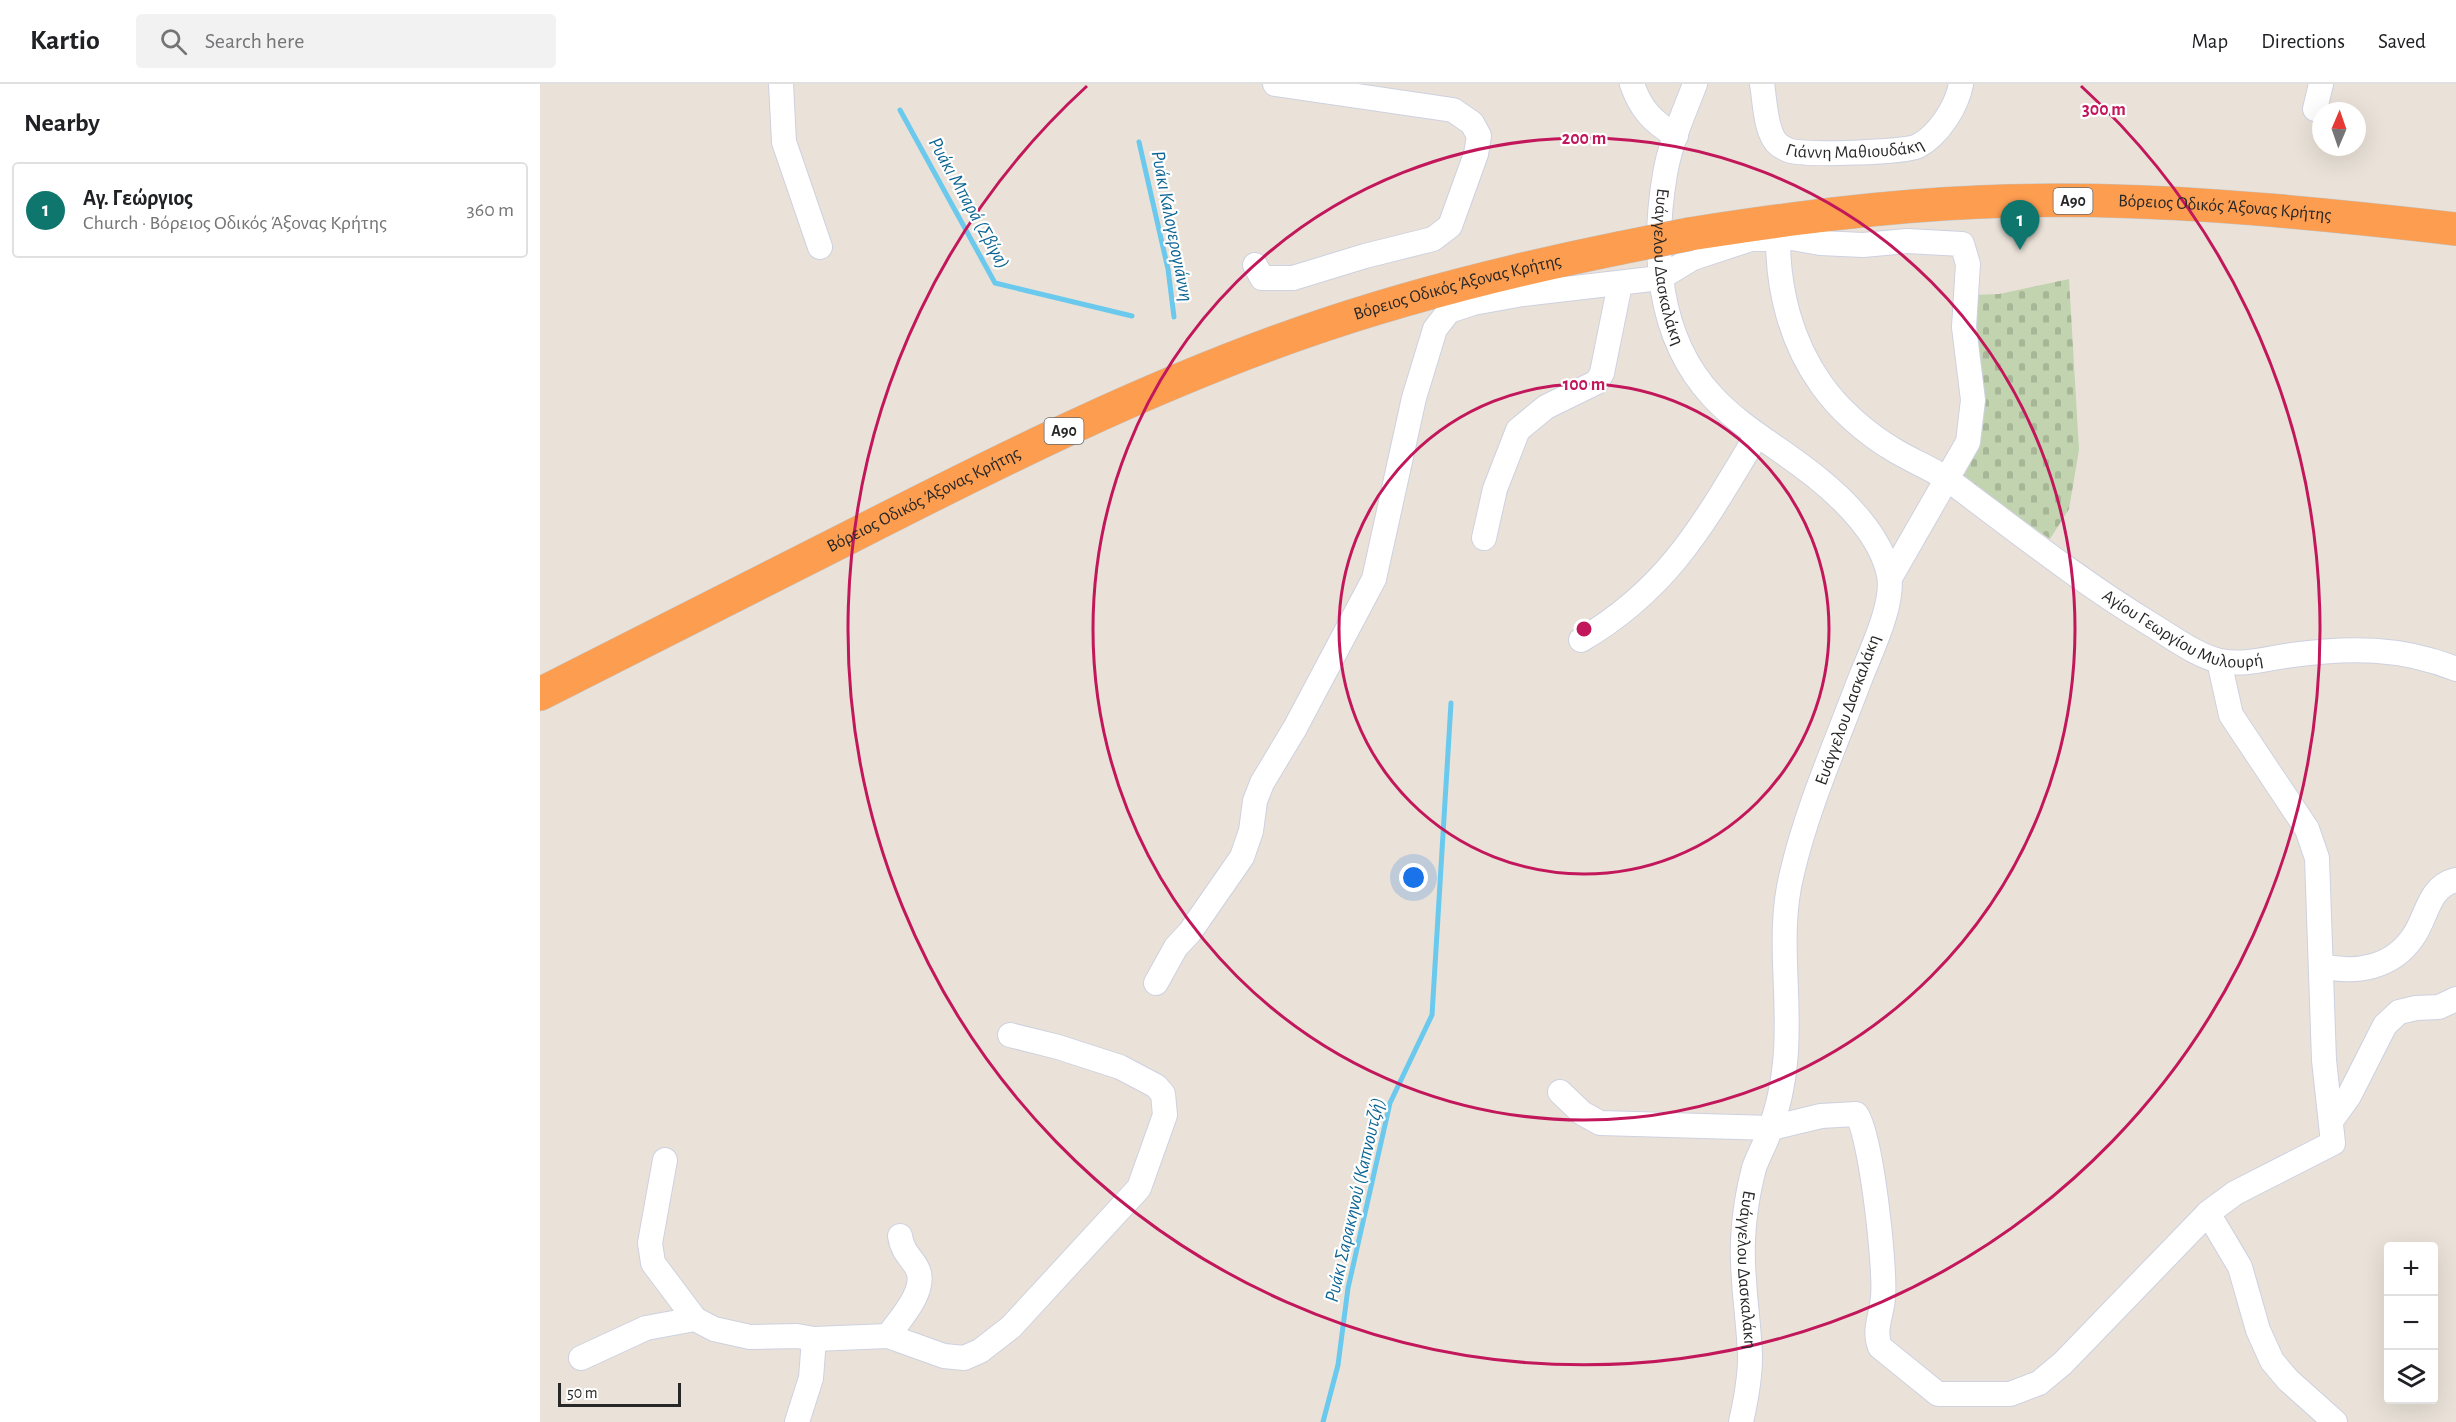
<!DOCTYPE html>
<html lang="en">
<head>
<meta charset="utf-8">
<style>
  :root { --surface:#fff; --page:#f2f2f2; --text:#202124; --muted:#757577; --line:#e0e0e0; --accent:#0f766e }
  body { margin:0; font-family:"Alegreya Sans",sans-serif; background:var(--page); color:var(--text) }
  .controls { position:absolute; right:18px; bottom:18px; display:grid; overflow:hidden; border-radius:6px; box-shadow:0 6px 24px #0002 }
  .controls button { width:54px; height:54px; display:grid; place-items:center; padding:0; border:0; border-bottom:2px solid var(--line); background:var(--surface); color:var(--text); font:30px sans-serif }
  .compass { position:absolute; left:1772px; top:18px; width:54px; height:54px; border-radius:50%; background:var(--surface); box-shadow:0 6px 24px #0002; rotate:2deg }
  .scale { position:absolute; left:18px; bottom:15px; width:123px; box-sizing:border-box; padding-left:6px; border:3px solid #272727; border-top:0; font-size:16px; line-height:21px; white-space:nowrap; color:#272727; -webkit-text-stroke:4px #fff; paint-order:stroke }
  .you { position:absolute; left:874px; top:794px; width:21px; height:21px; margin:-15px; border:4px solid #fff; border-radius:50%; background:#1a73e8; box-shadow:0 0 0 9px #1a73e833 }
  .badge { display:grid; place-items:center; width:39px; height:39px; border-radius:50%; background:var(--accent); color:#fff; font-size:20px; font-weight:700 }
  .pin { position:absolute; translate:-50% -50px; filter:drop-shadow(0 2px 3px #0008) }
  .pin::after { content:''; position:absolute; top:32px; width:21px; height:18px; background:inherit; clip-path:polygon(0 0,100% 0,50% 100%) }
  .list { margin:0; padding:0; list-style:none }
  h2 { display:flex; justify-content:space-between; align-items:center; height:78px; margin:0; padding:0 24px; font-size:26px }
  h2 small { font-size:20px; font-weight:400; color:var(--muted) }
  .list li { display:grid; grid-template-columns:39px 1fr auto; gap:18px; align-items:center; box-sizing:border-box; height:96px; margin:0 12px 12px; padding:0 12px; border:2px solid var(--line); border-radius:6px }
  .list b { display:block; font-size:22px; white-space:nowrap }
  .list p { margin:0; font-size:20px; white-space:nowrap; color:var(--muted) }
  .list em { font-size:20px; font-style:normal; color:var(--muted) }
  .icon { flex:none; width:33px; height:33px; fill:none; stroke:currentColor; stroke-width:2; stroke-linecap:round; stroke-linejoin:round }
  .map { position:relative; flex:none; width:1916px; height:1338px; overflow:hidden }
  header { display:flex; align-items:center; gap:36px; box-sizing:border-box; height:84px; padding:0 30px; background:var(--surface); border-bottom:2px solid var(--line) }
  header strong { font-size:28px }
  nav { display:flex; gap:33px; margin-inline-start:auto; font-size:21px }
  .search { width:420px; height:54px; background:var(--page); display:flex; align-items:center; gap:15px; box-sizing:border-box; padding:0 21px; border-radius:6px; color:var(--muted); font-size:22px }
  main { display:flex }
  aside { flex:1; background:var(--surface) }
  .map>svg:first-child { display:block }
  .cemetery { fill:url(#cemetery-stones) }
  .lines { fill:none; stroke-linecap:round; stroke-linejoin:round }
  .stream { stroke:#6ac9ed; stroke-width:5 }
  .minor-casing { stroke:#cdd1e0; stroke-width:26 }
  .highway-casing { stroke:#c3c3c3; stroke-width:34 }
  .minor { stroke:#fff; stroke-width:24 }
  .highway { stroke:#fd9d50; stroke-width:33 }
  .highway-bridge-casing { stroke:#c3c3c3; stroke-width:34; stroke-linecap:butt }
  .highway-bridge { stroke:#fd9d50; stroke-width:33 }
  .ring { fill:none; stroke:#c2185b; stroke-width:3 }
  .labels { text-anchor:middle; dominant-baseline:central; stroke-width:4.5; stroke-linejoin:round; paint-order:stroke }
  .shield { fill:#fff; stroke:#686868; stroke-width:1.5 }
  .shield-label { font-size:16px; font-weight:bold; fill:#272727 }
  .street-label { font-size:18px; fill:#272727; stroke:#fff }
  .water-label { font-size:20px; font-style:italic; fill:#0d6594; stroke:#fff }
  .centre { fill:#c2185b; stroke:#fff; stroke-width:3 }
  .ring-label { font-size:18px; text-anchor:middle; font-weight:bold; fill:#c2185b; stroke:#fff; stroke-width:4.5; stroke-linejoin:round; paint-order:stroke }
</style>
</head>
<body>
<header>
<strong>Kartio</strong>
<div class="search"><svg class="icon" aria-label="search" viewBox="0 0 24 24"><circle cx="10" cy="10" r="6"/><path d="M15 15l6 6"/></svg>Search here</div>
<nav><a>Map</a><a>Directions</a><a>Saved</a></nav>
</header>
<main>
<aside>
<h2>Nearby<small></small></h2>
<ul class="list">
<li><span class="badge">1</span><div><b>Αγ. Γεώργιος</b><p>Church · Βόρειος Οδικός Άξονας Κρήτης</p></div><em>360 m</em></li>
</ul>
</aside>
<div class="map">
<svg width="1916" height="1338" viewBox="0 0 1916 1338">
  <defs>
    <pattern id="cemetery-stones" width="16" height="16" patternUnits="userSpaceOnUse" patternTransform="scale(1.5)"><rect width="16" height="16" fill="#c1d4af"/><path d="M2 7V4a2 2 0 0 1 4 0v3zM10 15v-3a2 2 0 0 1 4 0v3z" fill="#a6b697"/></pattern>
  </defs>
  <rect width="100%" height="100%" fill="#eae2d8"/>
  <path class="cemetery" d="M1529,195L1539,366L1529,425L1510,455L1423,394L1437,364L1432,211L1459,210Z"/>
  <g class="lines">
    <path class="stream" d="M360,26L455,199L592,232
      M599,58L628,185L634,233
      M783,1338L798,1281L808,1204L850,1019L892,931L911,619"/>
    <g class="minor-casing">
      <g id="minor">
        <path d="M241,0L244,58L280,163"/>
        <path d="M1092,0C1101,26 1113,38 1136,52"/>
        <path id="s1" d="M1155,0C1144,29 1130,59 1125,90C1112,166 1117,253 1172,312C1201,344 1242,365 1276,393C1305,416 1341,452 1349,491C1355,521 1328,573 1317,603C1294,664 1267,725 1252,789C1236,852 1252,916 1245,979C1243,1000 1238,1023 1231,1043C1227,1057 1219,1070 1214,1084C1208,1107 1204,1132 1203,1156C1201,1195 1209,1234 1210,1273C1210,1295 1206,1316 1201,1338"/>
        <path id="s2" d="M1222,0C1225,16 1225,50 1239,61C1242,63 1247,66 1251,67C1268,71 1364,69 1378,62C1399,51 1417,22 1421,0"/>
        <path d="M1775,25L1781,0"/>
        <path d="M715,181L722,194H753L825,172L893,155L910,142L936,70L939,52L932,39L913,26L735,0"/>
        <path d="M944,454L955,405L978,346L1006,323L1057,298L1062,289L1080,200"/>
        <path id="s3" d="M1350,494L1428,358L1433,316L1424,243L1428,180L1422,160L1367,157L1323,161L1280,159L1252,154L1238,155C1238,206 1251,258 1281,300C1299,326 1327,350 1354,366C1372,377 1393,385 1410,397C1477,447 1541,498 1612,541C1632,553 1657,572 1680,577C1705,582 1728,574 1752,571C1809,563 1862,563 1916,585"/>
        <path d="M1041,556C1131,503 1165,437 1217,351"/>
        <path d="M1782,882C1816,890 1852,884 1873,853C1887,834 1888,802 1916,796"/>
        <path d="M616,899L636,863L650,848L702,773L711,747L715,717L722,699L755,644L834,495L874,314L895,245L909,227L933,219L983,210L1120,194L1153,174L1211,155H1230"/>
        <path d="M1020,1008L1042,1029L1060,1039L1231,1044L1281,1032L1316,1030C1331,1047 1346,1187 1343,1213C1342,1231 1333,1245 1340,1263L1398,1310H1470L1499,1299L1523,1279L1668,1129L1695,1109L1793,1059L1784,976L1777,774L1767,745L1691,631L1679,577"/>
        <path d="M1791,1037L1809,1012L1845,941L1859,928L1876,924L1899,923L1916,915"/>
        <path d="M125,1076L110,1159L113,1179L155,1235"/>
        <path d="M1668,1129L1700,1183L1718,1246L1732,1277L1748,1296L1795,1338"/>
        <path d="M348,1252C359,1236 384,1210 379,1189C375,1175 363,1172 360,1152"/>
        <path d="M41,1274L106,1244L155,1235L174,1245L210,1253L257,1252L274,1255L348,1252L404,1272L424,1274L440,1267L471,1243L599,1104L625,1031L623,1010L616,1002L580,983L518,963L470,951"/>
        <path d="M257,1338L271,1294L274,1255"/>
      </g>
    </g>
    <g class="highway-casing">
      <g id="highway">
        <path id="s4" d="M1150,150C1246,135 1342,122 1440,118C1599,111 1758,127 1916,145"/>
        <path id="s5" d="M0,610C105,557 211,503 316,450C461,376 607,303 761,249C866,212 972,186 1080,164"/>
      </g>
    </g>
    <use href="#minor" class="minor"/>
    <use href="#highway" class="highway"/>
    <g class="highway-bridge-casing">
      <path id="highway-bridge" d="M1080,164L1150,150"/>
    </g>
    <use href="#highway-bridge" class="highway-bridge"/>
  </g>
  <g class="ring">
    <circle cx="1044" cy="545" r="245"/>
    <circle cx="1044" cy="545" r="491"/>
    <path d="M1541 2A736 736 0 1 1 547 2"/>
  </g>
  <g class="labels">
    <g class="shield">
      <rect x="1513.5" y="104" width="39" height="26" rx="4.5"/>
      <rect x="504.5" y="334" width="39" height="26" rx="4.5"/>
    </g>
    <g class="shield-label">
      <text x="1533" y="117">Α90</text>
      <text x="524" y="347">Α90</text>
    </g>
    <g class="street-label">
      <text stroke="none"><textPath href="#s2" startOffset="142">Γιάννη Μαθιουδάκη</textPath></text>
      <text stroke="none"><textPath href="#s4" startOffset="537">Βόρειος Οδικός Άξονας Κρήτης</textPath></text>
      <text stroke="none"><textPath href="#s1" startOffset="189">Ευάγγελου Δασκαλάκη</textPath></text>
      <text stroke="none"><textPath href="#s5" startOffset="1006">Βόρειος Οδικός Άξονας Κρήτης</textPath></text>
      <text stroke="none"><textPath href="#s5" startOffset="430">Βόρειος Οδικός Άξονας Κρήτης</textPath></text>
      <text stroke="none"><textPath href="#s3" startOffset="1138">Αγίου Γεωργίου Μυλουρή</textPath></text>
      <text transform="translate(1308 626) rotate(-70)">Ευάγγελου Δασκαλάκη</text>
      <text stroke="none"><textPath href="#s1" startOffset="1305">Ευάγγελου Δασκαλάκη</textPath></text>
    </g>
    <g class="water-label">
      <text transform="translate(429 119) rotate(61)">Ρυάκι Μπαρά (Σβίγα)</text>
      <text transform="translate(632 142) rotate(79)">Ρυάκι Καλογερογιάννη</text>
      <text transform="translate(815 1116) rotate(-77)">Ρυάκι Σαρακηνού (Καπνουτζή)</text>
    </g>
  </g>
  <circle cx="1044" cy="545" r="9" class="centre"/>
  <g class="ring-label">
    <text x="1564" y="31">300 m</text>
    <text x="1044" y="60">200 m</text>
    <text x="1044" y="306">100 m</text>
  </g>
</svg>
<div class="controls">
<button>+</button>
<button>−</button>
<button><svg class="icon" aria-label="layers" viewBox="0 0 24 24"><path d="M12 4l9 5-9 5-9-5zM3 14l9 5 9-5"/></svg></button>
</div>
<svg class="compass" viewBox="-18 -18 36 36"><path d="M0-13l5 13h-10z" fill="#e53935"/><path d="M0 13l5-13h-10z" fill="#757577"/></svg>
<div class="scale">50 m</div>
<div class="you"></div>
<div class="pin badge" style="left:1480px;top:166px">1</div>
</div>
</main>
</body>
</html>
